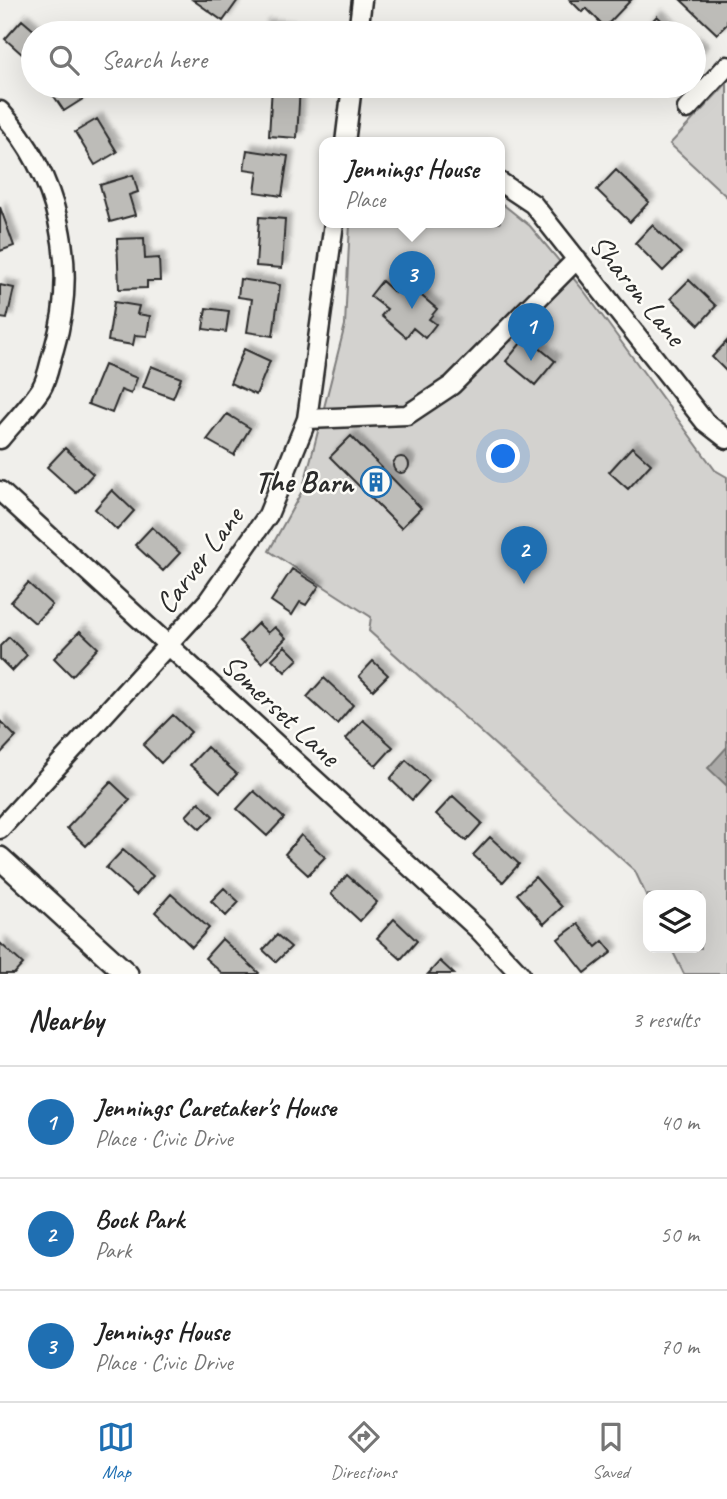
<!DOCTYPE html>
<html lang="en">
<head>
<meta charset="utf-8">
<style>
  :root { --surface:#fff; --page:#f2f2f2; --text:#222; --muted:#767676; --line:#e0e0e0; --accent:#1f6fb2 }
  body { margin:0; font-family:Caveat,sans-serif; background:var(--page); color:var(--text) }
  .controls { position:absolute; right:21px; bottom:21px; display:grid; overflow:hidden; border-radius:14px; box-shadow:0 7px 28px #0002 }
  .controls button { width:63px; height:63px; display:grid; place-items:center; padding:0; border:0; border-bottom:2px solid var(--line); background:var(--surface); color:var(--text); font:35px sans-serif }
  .you { position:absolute; left:504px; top:457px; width:24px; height:24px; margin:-18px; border:5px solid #fff; border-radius:50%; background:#1a73e8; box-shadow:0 0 0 10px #1a73e833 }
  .badge { display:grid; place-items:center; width:46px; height:46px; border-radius:50%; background:var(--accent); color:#fff; font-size:23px; font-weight:700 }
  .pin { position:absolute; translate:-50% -58px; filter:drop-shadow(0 2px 4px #0008) }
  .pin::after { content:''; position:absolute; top:37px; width:24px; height:21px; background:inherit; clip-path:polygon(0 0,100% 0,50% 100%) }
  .popup { position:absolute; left:319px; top:137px; width:186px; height:91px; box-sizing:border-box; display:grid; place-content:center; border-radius:14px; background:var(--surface); filter:drop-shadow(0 2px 5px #0005); font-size:23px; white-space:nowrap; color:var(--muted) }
  .popup b { font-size:26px; color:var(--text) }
  .popup::after { content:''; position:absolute; left:50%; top:100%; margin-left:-14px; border:14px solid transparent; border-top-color:var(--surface) }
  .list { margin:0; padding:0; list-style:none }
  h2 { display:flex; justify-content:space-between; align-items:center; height:91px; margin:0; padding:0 28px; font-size:30px }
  h2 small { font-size:23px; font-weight:400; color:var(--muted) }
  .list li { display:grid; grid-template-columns:46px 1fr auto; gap:21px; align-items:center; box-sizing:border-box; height:112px; padding:0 28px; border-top:2px solid var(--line) }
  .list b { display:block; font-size:26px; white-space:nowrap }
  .list p { margin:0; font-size:23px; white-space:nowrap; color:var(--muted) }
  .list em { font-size:23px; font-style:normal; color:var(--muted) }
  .icon { flex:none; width:38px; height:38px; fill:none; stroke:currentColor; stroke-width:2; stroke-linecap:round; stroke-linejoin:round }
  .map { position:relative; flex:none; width:727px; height:974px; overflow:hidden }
  .search { position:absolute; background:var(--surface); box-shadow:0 7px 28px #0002; left:21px; right:21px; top:21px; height:77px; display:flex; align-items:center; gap:18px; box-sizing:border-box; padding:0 24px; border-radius:38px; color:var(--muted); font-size:26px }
  .sheet { height:427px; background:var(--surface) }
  nav { display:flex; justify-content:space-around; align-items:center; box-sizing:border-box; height:98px; border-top:2px solid var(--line); background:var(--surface); font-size:19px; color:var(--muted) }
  nav a { display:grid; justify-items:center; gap:4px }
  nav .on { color:var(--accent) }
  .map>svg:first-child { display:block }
  .green { fill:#d3d2cf; stroke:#7f7e7d; stroke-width:2 }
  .water { fill:#aaa9a7; stroke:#777775; stroke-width:2 }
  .building { fill:#bdbcb8; stroke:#2b2b2b; stroke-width:2; filter:url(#shadow) }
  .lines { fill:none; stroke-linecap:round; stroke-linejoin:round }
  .minor-casing { stroke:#2b2b2b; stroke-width:23 }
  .tertiary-casing { stroke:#2b2b2b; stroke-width:26 }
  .minor { stroke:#fdfcf7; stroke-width:18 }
  .tertiary { stroke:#fdfcf7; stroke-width:21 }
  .labels { text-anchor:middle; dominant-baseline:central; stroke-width:5; stroke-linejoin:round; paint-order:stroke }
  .street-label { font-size:30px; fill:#2b2b2b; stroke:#fdfcf7 }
  .poi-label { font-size:30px; font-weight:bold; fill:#2b2b2b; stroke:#fdfcf7; text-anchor:end }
</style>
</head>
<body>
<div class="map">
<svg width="727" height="974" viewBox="0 0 727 974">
  <defs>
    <filter id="shadow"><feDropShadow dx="5.5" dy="-5.5" stdDeviation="2" flood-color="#0004"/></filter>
  </defs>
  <rect width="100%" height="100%" fill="#f0efeb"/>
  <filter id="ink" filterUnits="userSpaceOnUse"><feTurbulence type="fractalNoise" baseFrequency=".0143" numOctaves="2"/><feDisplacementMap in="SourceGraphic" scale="14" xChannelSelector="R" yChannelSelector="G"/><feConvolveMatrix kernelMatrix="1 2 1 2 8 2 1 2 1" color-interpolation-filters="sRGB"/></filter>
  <g filter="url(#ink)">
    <path class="green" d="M727,83V197L670,144Z
      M500,202L530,226L584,291L715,470L727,477V974H684L671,948H701V895H648V899L635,871L369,631L371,617L269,551L302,491L314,447L345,325L350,223H500Z"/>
    <path class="water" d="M727,747V786L708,768Z"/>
    <path class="building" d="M193,0H238L223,21Z
      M570,0H631L605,27L586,8L582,12Z
      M681,0H727V24L717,34Z
      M657,16L675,33H641Z
      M22,20L37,33H33V64L5,39Z
      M263,25L307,30V33H262Z
      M694,43L703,51L694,61Z
      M47,86H78L86,97L64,111Z
      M272,86H300L297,138L269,136Z
      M97,119L117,152L95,165L75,132Z
      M247,150L288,156L282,196L255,192L258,171L244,169Z
      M616,170L649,202L630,222L597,190Z
      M133,175L138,192L129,195L135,215L110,222L100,185Z
      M0,207L14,246L0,251Z
      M259,217L285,219L282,268L256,266Z
      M652,225L681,253L663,271L635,243Z
      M144,238L145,259L159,258L160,281H147V288L119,289L117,239Z
      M240,279L280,285L273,336L247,332L252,299L238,297Z
      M689,280L716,306L699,325L671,298Z
      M382,281L395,293L404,281L437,309L429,319L436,324L425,338L413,328L406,337L381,316L387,309L370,296Z
      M0,285L14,288L7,319L0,318Z
      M114,302L139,306L137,314L150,316L147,336L135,335L133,345L108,341Z
      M206,308L229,311L226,332L203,329Z
      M526,337L555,361L535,385L506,361Z
      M727,341V372L712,357Z
      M244,349L270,361L256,395L230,383Z
      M104,365L137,378L131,394L121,390L112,413L88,404Z
      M151,366L181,378L173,398L143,387Z
      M227,414L250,428L234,455L207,440Z
      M351,436L421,508L401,528L330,457Z
      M632,447L651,464L628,489L609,472Z
      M65,448L93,474L76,493L47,467Z
      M393 465a8 8 0 1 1 16 0a8 8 0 1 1-16 0Z
      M112,490L134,511L117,530L95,509Z
      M152,527L180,553L163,571L135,545Z
      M292,569L319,586L306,605L300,602L292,615L271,601Z
      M28,583L52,605L35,623L11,602Z
      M258,623L268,633L275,627L286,638L262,663L240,641Z
      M80,631L98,648L72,676L54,658Z
      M9,637L27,655L12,671L0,659V646Z
      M285,646L298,659L285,672L272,659Z
      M373,661L388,675L373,690L359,676Z
      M324,678L353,705L337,724L307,697Z
      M173,715L191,732L161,763L143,745Z
      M363,720L393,747L376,766L346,739Z
      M0,721L16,737L0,754Z
      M207,747L237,774L220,792L190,765Z
      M406,760L429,781L412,800L390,779Z
      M111,782L130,800L86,846L67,828Z
      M254,791L284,818L267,836L237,809Z
      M453,796L482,823L466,841L436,814Z
      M199,802L213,816L200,829L186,816Z
      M301,835L325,857L308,875L285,854Z
      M490,837L519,864L503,882L473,855Z
      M123,850L153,876L136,895L106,868Z
      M347,875L377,902L360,921L331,894Z
      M535,877L562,907L544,924L517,894Z
      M224,888L239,902L226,916L211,901Z
      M171,894L209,928L192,947L155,912Z
      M394,919L417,941L401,959L377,938Z
      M578,924L596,947L603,941L612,952L585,973L558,939Z
      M277,935L291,947L276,962L263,950Z
      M222,939L259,973L258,974H223L205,958Z
      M0,943L23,964L14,974H0Z
      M440,961L454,974H428Z"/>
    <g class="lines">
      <g class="minor-casing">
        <path id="minor" d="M358,33L362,0
          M687,109L727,66
          M0,111C59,175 79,266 54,349C50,361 48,378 41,389C29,407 13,423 0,439
          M345,143L352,86
          M500,182L533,204L705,422L727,439
          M307,419L407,415L452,385L577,259
          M0,491L478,929L520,974
          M0,829L208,601L268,515L307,419L334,223"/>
      </g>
      <g class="tertiary-casing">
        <path id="tertiary" d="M0,858L127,974"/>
      </g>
      <use href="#minor" class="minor"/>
      <use href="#tertiary" class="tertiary"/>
    </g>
  </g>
  <defs>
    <g id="building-ring" transform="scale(1.575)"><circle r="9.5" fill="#fdfcf7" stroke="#1f6fb2" stroke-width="1.5"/><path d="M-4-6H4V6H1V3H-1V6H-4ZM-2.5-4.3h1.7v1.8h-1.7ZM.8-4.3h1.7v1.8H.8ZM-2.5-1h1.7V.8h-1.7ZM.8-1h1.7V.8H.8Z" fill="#1f6fb2"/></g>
  </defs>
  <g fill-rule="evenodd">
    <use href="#building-ring" x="376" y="482"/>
  </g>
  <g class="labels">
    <g class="street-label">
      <text transform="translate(638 290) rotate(51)">Sharon Lane</text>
      <text transform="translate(199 560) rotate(-53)">Carver Lane</text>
      <text transform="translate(281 710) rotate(43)">Somerset Lane</text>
    </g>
    <g class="poi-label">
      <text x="353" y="482">The Barn</text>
    </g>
  </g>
</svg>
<div class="controls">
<button><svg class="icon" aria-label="layers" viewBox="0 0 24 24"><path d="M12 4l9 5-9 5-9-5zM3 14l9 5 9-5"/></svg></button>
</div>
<div class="you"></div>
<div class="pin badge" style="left:531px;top:361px">1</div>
<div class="pin badge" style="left:524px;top:584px">2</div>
<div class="pin badge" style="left:412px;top:309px">3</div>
<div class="popup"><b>Jennings House</b>Place</div>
<div class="search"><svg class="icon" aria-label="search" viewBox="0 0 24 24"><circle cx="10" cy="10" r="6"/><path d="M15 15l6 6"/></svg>Search here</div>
</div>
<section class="sheet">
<h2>Nearby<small>3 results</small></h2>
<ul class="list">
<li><span class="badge">1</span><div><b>Jennings Caretaker's House</b><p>Place · Civic Drive</p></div><em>40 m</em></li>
<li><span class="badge">2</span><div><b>Bock Park</b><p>Park</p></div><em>50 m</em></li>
<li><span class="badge">3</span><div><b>Jennings House</b><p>Place · Civic Drive</p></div><em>70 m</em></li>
</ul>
</section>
<nav>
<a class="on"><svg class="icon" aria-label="map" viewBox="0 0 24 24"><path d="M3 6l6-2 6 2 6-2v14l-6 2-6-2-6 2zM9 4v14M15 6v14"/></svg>Map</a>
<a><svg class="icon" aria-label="directions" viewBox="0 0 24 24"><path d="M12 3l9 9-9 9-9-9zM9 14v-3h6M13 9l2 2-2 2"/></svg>Directions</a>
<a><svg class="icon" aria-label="saved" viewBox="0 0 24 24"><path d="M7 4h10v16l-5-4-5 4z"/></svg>Saved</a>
</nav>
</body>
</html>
